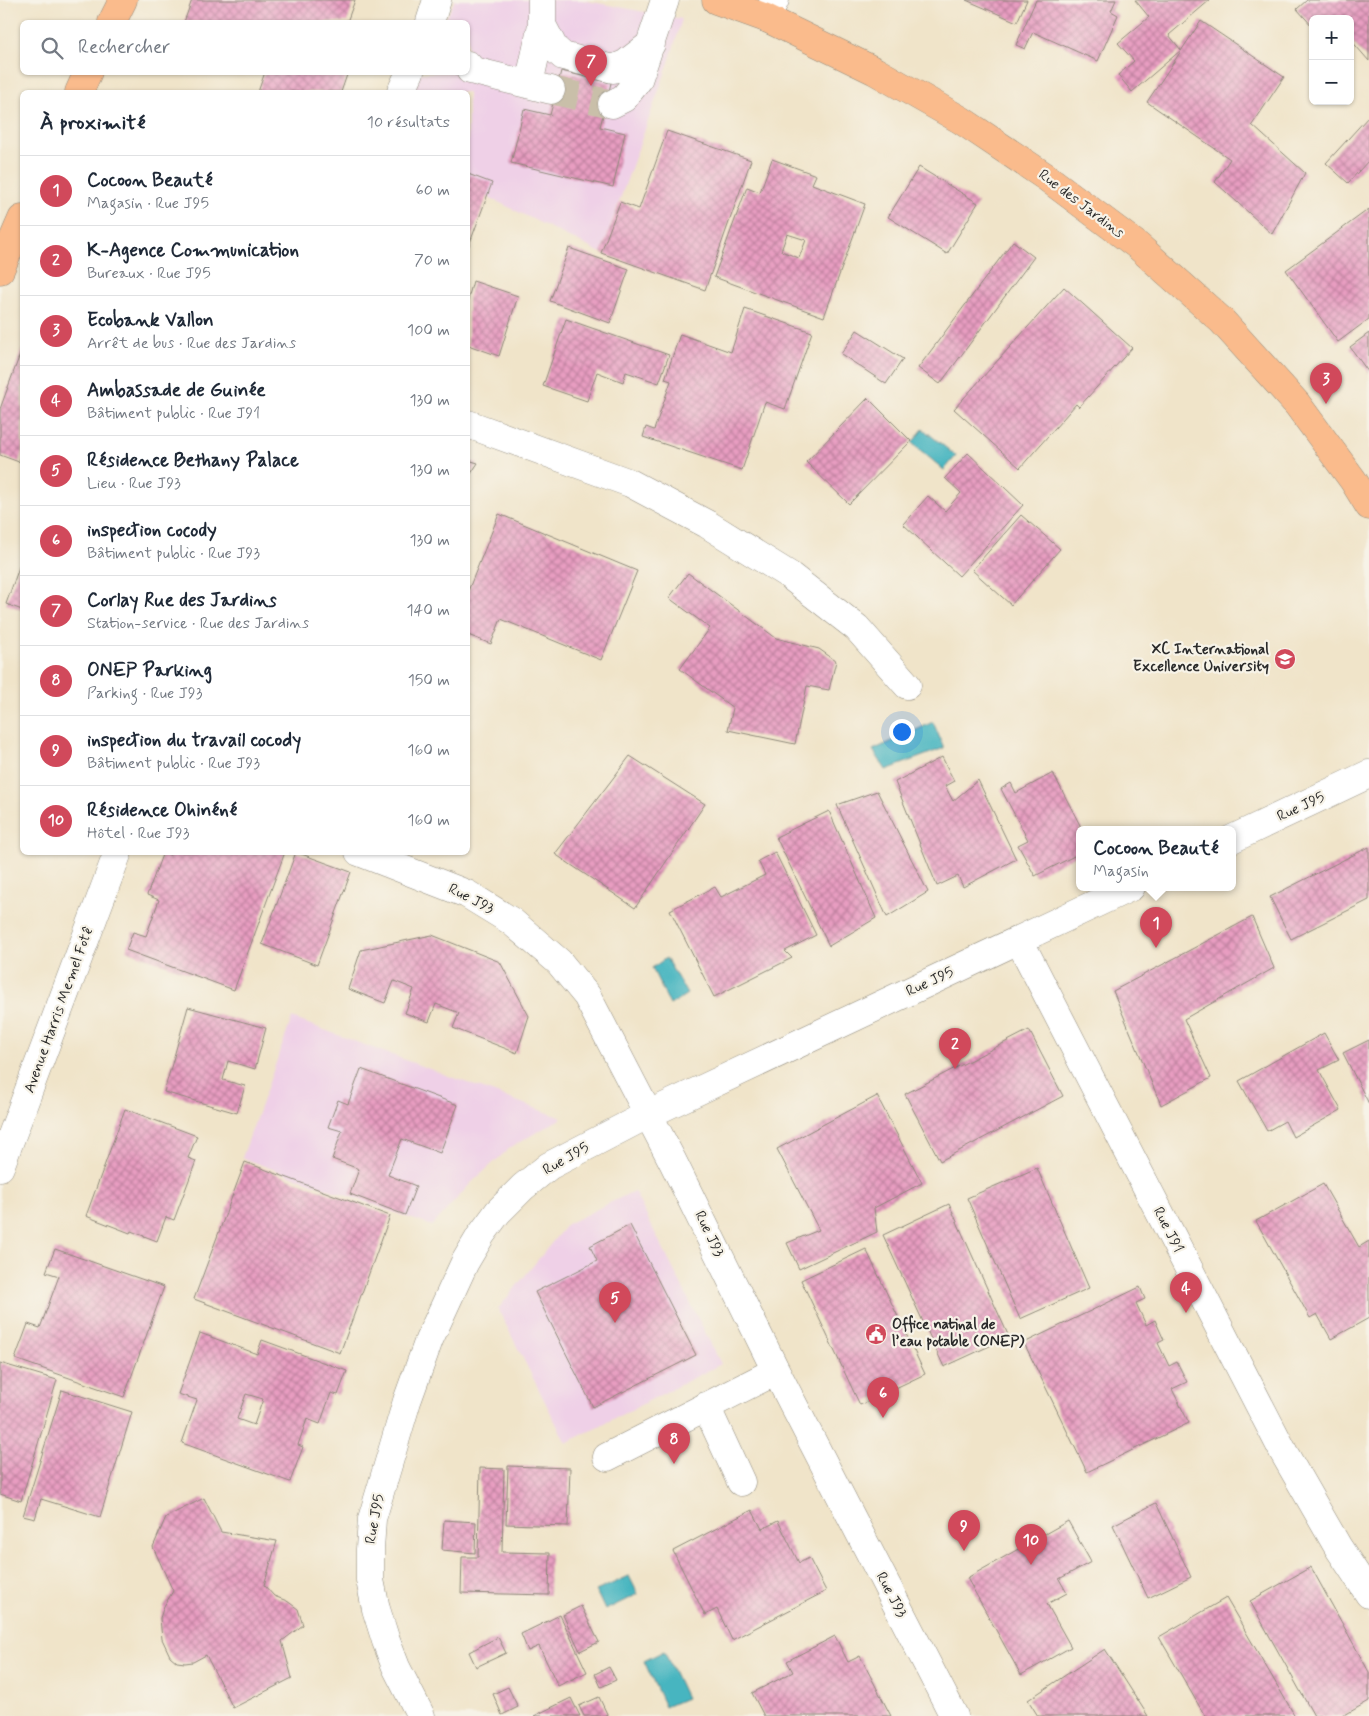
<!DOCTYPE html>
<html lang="fr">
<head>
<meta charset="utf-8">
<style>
  :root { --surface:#fff; --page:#f6f6f7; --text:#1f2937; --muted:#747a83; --line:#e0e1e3; --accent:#d1495b }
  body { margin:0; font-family:Mynerve,sans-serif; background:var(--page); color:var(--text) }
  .controls { position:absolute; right:15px; top:15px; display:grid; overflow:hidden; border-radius:8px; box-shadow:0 1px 4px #0004 }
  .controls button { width:45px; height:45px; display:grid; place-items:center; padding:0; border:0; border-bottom:1px solid var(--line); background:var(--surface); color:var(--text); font:25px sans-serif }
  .you { position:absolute; left:901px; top:731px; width:18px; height:18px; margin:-12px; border:4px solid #fff; border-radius:50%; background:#1a73e8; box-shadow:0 0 0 8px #1a73e833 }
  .badge { display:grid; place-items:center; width:32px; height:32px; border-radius:50%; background:var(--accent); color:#fff; font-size:16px; font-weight:700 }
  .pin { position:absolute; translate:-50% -41px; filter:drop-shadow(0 1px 2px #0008) }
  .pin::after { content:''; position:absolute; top:26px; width:18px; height:15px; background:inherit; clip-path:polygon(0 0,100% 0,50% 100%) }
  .popup { position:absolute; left:1076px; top:826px; width:160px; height:65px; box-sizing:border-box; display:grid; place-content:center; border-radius:8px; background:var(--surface); filter:drop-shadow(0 1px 4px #0005); font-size:16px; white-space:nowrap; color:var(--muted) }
  .popup b { font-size:19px; color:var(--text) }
  .popup::after { content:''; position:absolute; left:50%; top:100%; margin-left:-10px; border:10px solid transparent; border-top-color:var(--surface) }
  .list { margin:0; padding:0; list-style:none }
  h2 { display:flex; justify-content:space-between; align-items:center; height:65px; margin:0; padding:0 20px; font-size:21px }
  h2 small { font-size:16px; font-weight:400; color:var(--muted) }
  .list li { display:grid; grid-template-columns:32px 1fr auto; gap:15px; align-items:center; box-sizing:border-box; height:70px; padding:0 20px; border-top:1px solid var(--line) }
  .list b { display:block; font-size:19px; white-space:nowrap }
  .list p { margin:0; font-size:16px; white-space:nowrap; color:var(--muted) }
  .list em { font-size:16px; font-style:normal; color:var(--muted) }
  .icon { flex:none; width:28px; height:28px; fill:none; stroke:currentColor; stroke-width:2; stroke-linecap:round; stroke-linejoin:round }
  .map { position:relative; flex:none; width:1369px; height:1716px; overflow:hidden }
  .search { position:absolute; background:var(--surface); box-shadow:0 1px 4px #0004; left:20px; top:20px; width:450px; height:55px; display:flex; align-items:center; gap:12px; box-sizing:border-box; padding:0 18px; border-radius:8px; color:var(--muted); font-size:19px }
  .panel { position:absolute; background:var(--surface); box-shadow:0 1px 4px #0004; left:20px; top:90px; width:450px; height:765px; border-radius:8px }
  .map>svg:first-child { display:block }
  .built { fill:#efd0e7 }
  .water { fill:#46b5c0; stroke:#387076 }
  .building { fill:url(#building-cross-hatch); fill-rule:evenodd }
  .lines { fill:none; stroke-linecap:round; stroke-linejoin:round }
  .minor-tunnel { stroke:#c9bfa9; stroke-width:28; stroke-dasharray:28 14; stroke-linecap:butt }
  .minor-casing { stroke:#8e887a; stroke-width:29 }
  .major-casing { stroke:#8e887a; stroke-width:29 }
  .highway-casing { stroke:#8e887a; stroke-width:29 }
  .minor { stroke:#fff; stroke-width:28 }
  .major { stroke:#fabb8c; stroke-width:28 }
  .highway { stroke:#fabb8c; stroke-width:28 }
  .labels { text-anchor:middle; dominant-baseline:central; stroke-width:4.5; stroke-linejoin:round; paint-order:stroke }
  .street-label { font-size:15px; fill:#2b2b2b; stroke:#f7f3e8 }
  .poi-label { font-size:15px; font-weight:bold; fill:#2b2b2b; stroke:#f7f3e8; text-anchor:end }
</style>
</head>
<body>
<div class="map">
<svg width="1369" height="1716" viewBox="0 0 1369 1716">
  <defs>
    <pattern id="building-cross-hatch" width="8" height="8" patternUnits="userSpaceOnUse" patternTransform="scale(1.25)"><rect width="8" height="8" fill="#e89dc1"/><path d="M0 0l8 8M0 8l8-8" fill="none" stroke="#bc809d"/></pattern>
  </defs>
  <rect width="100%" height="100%" fill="#f7f3e8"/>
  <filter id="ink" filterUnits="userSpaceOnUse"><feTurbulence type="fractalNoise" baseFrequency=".02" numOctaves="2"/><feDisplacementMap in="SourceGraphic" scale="10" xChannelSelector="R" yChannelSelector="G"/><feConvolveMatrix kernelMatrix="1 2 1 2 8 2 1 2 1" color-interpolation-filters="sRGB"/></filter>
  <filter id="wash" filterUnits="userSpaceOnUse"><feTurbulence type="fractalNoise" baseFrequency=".0096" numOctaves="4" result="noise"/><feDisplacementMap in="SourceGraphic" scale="20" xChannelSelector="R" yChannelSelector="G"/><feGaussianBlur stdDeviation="1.12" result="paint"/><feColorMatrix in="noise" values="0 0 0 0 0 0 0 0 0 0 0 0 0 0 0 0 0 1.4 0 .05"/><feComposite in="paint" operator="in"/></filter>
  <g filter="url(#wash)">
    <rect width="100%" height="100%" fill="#f0e4c9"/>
    <path class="built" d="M455,0H582L682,19L670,59L601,253L468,187V92H412L420,73L468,72V22H444Z
      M292,1018L562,1118L511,1147L471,1183L432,1226L242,1158Z
      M634,1191L721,1364L566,1443L498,1309L567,1224Z"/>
    <path class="water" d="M923,429L956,456L944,470L912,443Z
      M933,722L944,748L886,770L873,750Z
      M666,958L687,994L670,1005L652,968Z
      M629,1576L638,1594L605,1610L596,1591Z
      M664,1651L686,1698L665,1707L644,1661Z"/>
    <g id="blocks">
      <path class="building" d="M192,0H355L347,22H184Z
        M966,0H1027L1017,22Z
        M1036,0H1116L1111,11L1118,15L1098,61L1033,32L1025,49L1016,45Z
        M1135,0H1210L1169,35L1181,50L1132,92L1118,75L1134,61L1118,43L1149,17Z
        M1307,0H1369V61L1350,39V19H1313V27L1297,9Z
        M1201,21L1284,77L1252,125L1305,173L1272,234L1215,182L1230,159L1147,102Z
        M561,71L611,83L600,127L625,133L613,187L511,163L524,109L550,115Z
        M265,72H348L341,92H258Z
        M1369,116V160L1348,183L1326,163Z
        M667,131L751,160L705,290L601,253L620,202L639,209Z
        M772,159L816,175L812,184L865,204L824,317L714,277L747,187L760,192ZM787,234L806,240L799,258L781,251Z
        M919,167L978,203L947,254L888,217Z
        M468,174L492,183L468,248Z
        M1369,209V319L1338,342L1286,270Z
        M1013,241L1034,257L940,384L918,368Z
        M569,248L629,269L610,323L550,301Z
        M473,281L518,296L499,356L468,345V299Z
        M1064,287L1132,348L1079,407L1076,404L1020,468L954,409Z
        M745,309L812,332L785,409L765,402L742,470L643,437L646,427L654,430L671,381L665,379L680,334L731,352Z
        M566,319L669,355L659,383L626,372L623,382L597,372L587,401L543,386Z
        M857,330L903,359L886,384L841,354Z
        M1369,333V373L1350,347Z
        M22,349V451L19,462L0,455V409Z
        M868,398L911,441L849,504L806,462Z
        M968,453L1023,505L959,576L903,524L928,496L945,511L961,493L945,478Z
        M468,460L478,463L468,478Z
        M499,514L637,571L601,660L501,619L491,644L468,635V591Z
        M1021,515L1060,549L1011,605L972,570Z
        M22,559V610L6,604Z
        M688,573L776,638L819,649L836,661L829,690L807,686L795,744L728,730L733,708L680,669L710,628L669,598Z
        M630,756L705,804L635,908L555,854Z
        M942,757L954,781L945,786L953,801L978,780L1016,859L963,887L958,876L937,886L895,782Z
        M1053,773L1082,829H1080V853L1035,876L1018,845L1028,840L1001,789L1011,783L1016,793Z
        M877,791L928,892L887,917L837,805Z
        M829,811L876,918L829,946L776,837Z
        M1369,847V900L1291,939L1270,897Z
        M163,852L170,855L171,852H285L234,990L126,950L133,932L146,936L159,900L147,895Z
        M296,852L351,872L317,965L262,944Z
        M775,852L816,935L785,951L792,958L714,997L670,910L715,887L721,897L765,875L758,861Z
        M1252,917L1274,968L1184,1019L1211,1078L1161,1105L1113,991Z
        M432,935L500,962L529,1016L517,1053L453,1028L459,1013L436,1004L429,1022L405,1013L414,989L394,981L385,1003L348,989L361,950Z
        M188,1007L266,1028L255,1069L228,1061L223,1080L245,1086L237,1113L164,1092Z
        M1029,1030L1063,1096L940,1161L905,1094Z
        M1324,1033L1339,1060L1319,1070L1341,1110L1293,1137L1285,1121L1267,1131L1239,1081Z
        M1369,1040V1104L1343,1053Z
        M361,1069L458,1105L440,1153L402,1139L388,1175L416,1186L405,1215L350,1194L359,1169L332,1159L342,1131L328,1127L338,1100L348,1104Z
        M877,1096L922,1183L874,1208L877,1232L799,1269L787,1243L819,1230L777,1149Z
        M125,1109L197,1136L188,1158L196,1161L174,1220L166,1217L157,1241L131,1231L130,1233L86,1216Z
        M245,1162L390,1216L340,1353L194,1299Z
        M1037,1168L1089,1288L1020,1319L967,1198Z
        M1323,1184L1359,1247L1369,1241V1318L1331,1339L1317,1314L1310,1318L1256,1221Z
        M949,1204L1009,1337L944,1367L883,1235Z
        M630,1225L696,1355L593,1407L535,1292L597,1261L590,1246Z
        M55,1249L164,1287L124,1397L15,1359L28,1324L40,1328L59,1276L46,1272Z
        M866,1249L925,1374L860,1405L801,1280Z
        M1140,1287L1145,1299L1136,1303L1146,1325L1155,1320L1164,1340L1158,1343L1169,1366L1177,1362L1187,1382L1172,1389L1189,1423L1087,1472L1024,1343Z
        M200,1333L257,1354L262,1340L347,1371L338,1395L331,1393L320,1424L307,1419L298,1445L303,1447L290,1482L182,1443L197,1400L178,1394ZM246,1394L263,1399L254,1425L237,1419Z
        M0,1363L57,1380L21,1501L0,1494Z
        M62,1390L132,1412L100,1517L41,1499L35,1519L23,1516Z
        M508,1466L570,1468L568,1526L506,1524Z
        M480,1468L504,1469L502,1552L550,1553L549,1595L461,1593L462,1557H478Z
        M204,1498L221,1532L277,1541L264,1585L274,1596L287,1601L298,1609L303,1625L282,1641L292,1678L233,1708L206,1655L193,1662L185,1663L177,1662L170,1656L162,1639L160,1618L164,1606L173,1591L153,1547L166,1517Z
        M1156,1503L1191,1577L1148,1598L1113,1525Z
        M752,1510L762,1529L778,1521L799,1563L809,1558L826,1591L732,1640L717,1609L705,1615L673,1551Z
        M444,1520L476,1522L475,1553L442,1550Z
        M1068,1521L1091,1562L1059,1579L1067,1593L1047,1604L1071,1647L1021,1675L967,1578Z
        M1311,1567L1369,1672V1701L1343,1716H1314L1250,1601Z
        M1226,1598L1295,1716H1205L1159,1637Z
        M581,1606L599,1642L580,1651L563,1615Z
        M560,1615L587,1672L558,1686L539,1646L528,1651L521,1634Z
        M835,1636L848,1662L860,1656L891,1716H764L752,1693L793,1672L787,1661Z
        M498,1637L506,1653L476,1667L469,1652Z
        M1105,1649L1148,1716H1038L1028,1700Z
        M609,1667L616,1680L601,1687L595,1674Z
        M508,1687L518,1707L502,1715L493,1694Z
        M599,1697L608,1716H584L579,1706Z
        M571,1698L580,1716H534Z"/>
    </g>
  </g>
  <g filter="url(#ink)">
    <use href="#blocks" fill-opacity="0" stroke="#8e887a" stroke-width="1"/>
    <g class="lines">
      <path class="minor-tunnel" d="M551,90L612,104"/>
      <g class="minor-casing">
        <path id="minor" d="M542,0V25L554,48L563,56L613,69L625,64L651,44
          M766,18L775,0
          M430,22L437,0
          M468,65L470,70L551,90
          M529,84L542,25
          M401,92L410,72
          M612,104L624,98L638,80L665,0
          M468,424L630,483L707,524L789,575L857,628L907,685
          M1232,839L1369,774
          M359,852L467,894L511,921L559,962L587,996L673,1162L776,1371L954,1716
          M1019,940L1284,1453L1338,1547L1369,1594
          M0,1167L118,852
          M706,1406L741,1482
          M607,1457L776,1371
          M421,1716L396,1667L386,1641L376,1609L370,1580V1549L372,1519L407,1401L429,1340L465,1262L481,1235L498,1212L523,1187L549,1166L649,1114L1131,887"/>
      </g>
      <g class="major-casing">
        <path id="major" d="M716,0L766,18L875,71L961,120L1046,177L1138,246L1222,321L1297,404L1353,480L1369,506"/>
      </g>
      <g class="highway-casing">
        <path id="highway" d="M112,22L123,0
          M79,92L88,72
          M0,270L22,219"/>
      </g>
      <use href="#minor" class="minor"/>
      <use href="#major" class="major"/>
      <use href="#highway" class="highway"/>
    </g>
  </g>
  <defs>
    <g id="university-disc" transform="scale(1.125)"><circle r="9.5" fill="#d1495b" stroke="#f7f3e8"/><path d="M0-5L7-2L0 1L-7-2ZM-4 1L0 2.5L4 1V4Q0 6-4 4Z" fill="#fff"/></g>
    <g id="civic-disc" transform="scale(1.125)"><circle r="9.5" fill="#d1495b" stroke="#f7f3e8"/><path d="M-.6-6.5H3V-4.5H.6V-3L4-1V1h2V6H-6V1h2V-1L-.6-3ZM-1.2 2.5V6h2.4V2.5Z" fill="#fff"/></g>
  </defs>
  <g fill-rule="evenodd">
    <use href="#university-disc" x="1285" y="659"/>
    <use href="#civic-disc" x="876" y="1334"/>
  </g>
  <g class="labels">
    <g class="street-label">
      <text transform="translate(1081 204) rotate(37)">Rue des Jardins</text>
      <text transform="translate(1301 807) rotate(-25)">Rue J95</text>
      <text transform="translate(471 899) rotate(27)">Rue J93</text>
      <text transform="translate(930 982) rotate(-25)">Rue J95</text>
      <text transform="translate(59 1010) rotate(-70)">Avenue Harris Memel Fotê</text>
      <text transform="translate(566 1159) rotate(-30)">Rue J95</text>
      <text transform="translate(1168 1230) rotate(63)">Rue J91</text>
      <text transform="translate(709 1234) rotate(64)">Rue J93</text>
      <text transform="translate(375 1519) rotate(-80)">Rue J95</text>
      <text transform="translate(891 1595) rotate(62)">Rue J93</text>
    </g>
    <g class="poi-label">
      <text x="1269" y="650">XC International<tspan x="1269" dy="17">Excellence University</tspan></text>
      <text x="892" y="1325" text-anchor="start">Office natinal de<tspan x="892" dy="17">l’eau potable (ONEP)</tspan></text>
    </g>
  </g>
</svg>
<div class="controls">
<button>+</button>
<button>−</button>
</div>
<div class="you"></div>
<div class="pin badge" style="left:1156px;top:948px">1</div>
<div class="popup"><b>Cocoon Beauté</b>Magasin</div>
<div class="pin badge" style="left:955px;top:1069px">2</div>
<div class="pin badge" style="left:1326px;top:404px">3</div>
<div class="pin badge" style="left:1186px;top:1313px">4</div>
<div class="pin badge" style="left:615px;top:1323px">5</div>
<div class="pin badge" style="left:883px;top:1418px">6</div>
<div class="pin badge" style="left:591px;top:86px">7</div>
<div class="pin badge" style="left:674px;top:1464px">8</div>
<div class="pin badge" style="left:964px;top:1551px">9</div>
<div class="pin badge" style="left:1031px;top:1565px">10</div>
<div class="search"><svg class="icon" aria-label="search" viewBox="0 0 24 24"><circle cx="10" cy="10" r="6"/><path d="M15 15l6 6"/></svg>Rechercher</div>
<section class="panel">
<h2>À proximité<small>10 résultats</small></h2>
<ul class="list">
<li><span class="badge">1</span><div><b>Cocoon Beauté</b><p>Magasin · Rue J95</p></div><em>60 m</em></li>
<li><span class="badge">2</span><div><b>K-Agence Communication</b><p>Bureaux · Rue J95</p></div><em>70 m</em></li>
<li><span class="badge">3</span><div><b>Ecobank Vallon</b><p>Arrêt de bus · Rue des Jardins</p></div><em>100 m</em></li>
<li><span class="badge">4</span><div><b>Ambassade de Guinée</b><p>Bâtiment public · Rue J91</p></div><em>130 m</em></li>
<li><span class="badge">5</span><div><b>Résidence Bethany Palace</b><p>Lieu · Rue J93</p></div><em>130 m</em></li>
<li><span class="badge">6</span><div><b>inspection cocody</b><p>Bâtiment public · Rue J93</p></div><em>130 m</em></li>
<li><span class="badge">7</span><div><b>Corlay Rue des Jardins</b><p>Station-service · Rue des Jardins</p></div><em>140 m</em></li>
<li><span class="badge">8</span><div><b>ONEP Parking</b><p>Parking · Rue J93</p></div><em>150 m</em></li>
<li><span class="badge">9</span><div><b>inspection du travail cocody</b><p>Bâtiment public · Rue J93</p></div><em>160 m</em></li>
<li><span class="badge">10</span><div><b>Résidence Ohinéné</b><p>Hôtel · Rue J93</p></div><em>160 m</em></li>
</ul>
</section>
</div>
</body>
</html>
